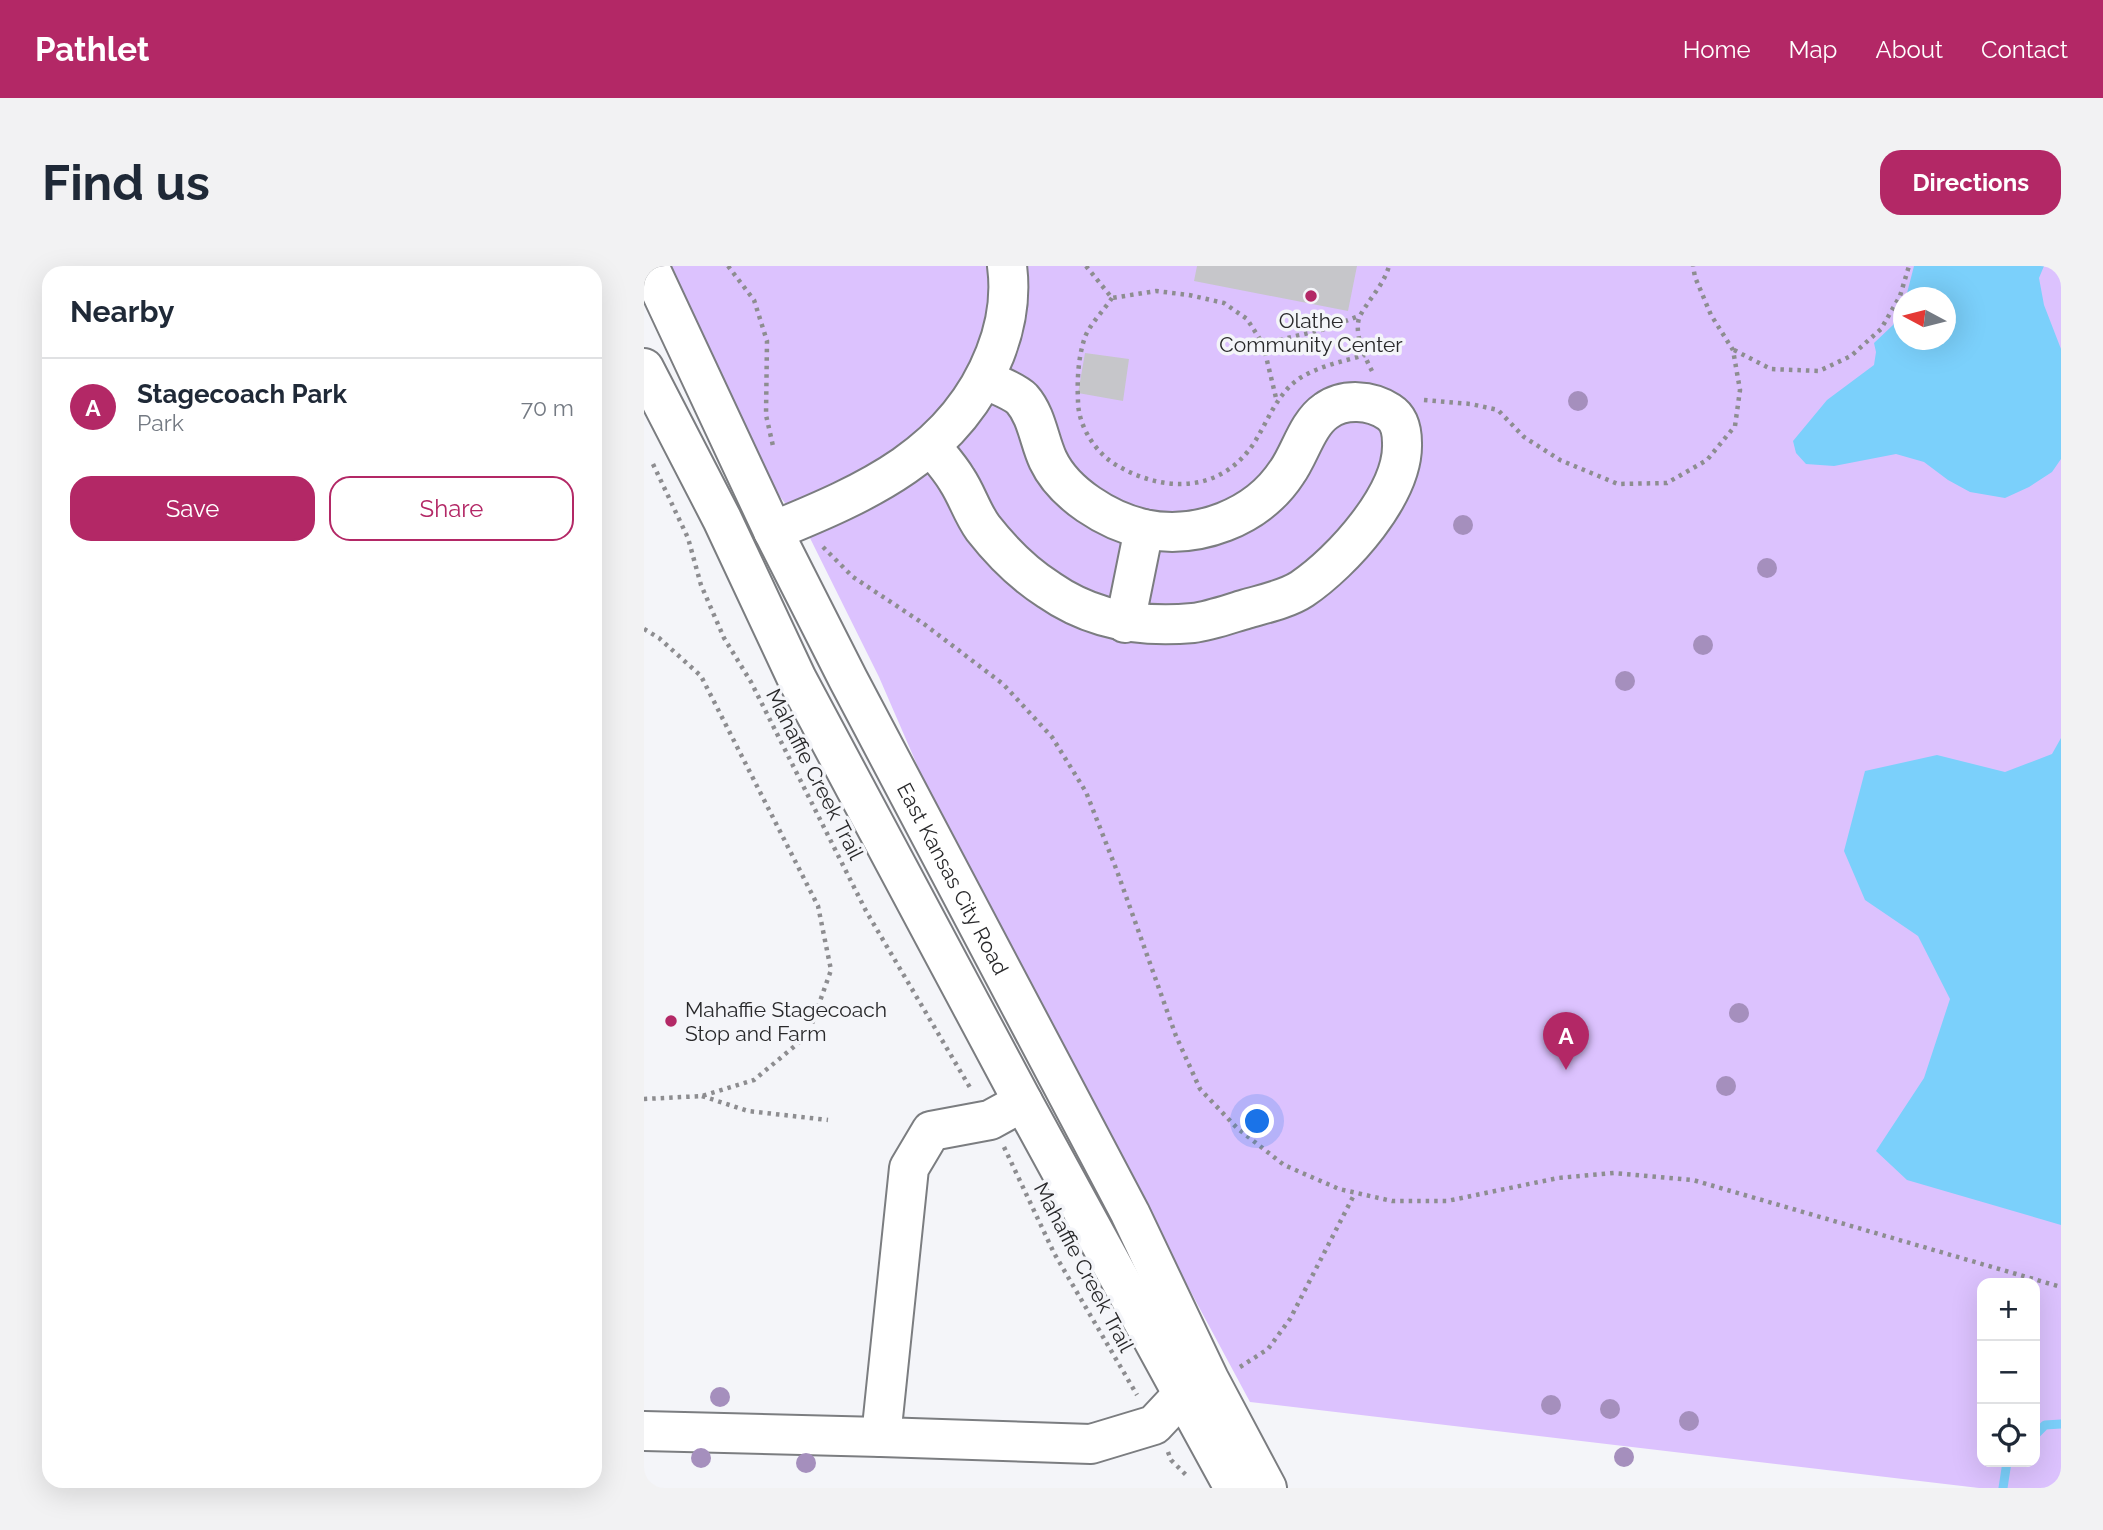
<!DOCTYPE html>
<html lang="en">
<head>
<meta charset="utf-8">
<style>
  :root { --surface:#fff; --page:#f2f2f3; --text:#1f2937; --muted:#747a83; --line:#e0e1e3; --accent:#b32866 }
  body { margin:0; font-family:Raleway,sans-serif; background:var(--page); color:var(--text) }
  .controls { position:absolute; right:21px; bottom:21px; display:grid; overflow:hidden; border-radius:14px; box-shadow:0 7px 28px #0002 }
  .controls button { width:63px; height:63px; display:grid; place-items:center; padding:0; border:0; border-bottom:2px solid var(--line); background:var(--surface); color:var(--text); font:35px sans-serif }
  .compass { position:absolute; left:1249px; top:21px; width:63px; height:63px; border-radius:50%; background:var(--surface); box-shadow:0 7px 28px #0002; rotate:277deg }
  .you { position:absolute; left:614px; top:856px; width:24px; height:24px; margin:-18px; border:5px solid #fff; border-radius:50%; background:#1a73e8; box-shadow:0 0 0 10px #1a73e833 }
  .badge { display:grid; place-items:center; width:46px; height:46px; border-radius:50%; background:var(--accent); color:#fff; font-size:23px; font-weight:700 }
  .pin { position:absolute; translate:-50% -58px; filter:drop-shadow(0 2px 4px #0008) }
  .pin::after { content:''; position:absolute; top:37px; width:24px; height:21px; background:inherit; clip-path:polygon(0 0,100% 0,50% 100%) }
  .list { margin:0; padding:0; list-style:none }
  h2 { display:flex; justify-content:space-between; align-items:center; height:91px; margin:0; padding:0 28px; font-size:30px }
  h2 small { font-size:23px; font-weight:400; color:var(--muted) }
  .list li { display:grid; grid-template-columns:46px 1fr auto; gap:21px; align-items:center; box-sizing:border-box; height:98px; padding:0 28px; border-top:2px solid var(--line) }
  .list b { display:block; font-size:26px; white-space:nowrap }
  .list p { margin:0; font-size:23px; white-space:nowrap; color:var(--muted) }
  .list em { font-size:23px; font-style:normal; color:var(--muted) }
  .actions { display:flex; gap:14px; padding:21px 28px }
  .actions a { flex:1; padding:16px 0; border:2px solid var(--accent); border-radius:21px; text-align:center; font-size:24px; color:var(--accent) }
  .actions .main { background:var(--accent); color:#fff }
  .icon { flex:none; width:38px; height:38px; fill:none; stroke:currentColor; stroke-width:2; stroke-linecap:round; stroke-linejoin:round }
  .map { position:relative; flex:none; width:1417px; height:1222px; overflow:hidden; border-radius:21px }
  header { display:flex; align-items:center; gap:42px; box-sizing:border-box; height:98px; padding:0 35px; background:var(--accent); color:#fff }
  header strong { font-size:33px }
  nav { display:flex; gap:38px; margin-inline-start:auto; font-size:24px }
  .intro { display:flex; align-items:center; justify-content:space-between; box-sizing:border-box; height:168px; padding:0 42px }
  h1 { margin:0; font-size:49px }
  .button { padding:18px 32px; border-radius:21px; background:var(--accent); color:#fff; font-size:24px; font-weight:700 }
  main { display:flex; gap:42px; padding:0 42px }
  aside { flex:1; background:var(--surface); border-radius:21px; box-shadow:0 7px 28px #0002 }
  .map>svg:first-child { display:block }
  .green { fill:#dcc2fe; fill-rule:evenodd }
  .water { fill:#7bd0fb }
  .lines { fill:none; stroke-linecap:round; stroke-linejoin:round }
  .stream { stroke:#7bd0fb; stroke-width:9 }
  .building { fill:#c6c6ca }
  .minor-casing { stroke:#7b7d80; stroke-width:42 }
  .path { stroke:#8d8d90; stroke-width:4.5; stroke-dasharray:3.5 5; stroke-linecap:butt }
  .minor { stroke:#fff; stroke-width:38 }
  .tree { fill:#a58fbd }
  .poi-dot { fill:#b32866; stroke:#f4f5f9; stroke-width:2.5 }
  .labels { text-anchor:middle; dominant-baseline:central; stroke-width:7; stroke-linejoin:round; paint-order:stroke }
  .poi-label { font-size:21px; fill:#29292b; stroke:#f4f5f9 }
  .street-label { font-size:21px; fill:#29292b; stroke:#f4f5f9 }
</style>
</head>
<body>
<header>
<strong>Pathlet</strong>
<nav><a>Home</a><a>Map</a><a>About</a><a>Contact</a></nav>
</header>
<div class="intro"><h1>Find us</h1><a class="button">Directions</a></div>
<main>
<aside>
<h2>Nearby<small></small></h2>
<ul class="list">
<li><span class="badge">A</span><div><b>Stagecoach Park</b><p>Park</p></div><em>70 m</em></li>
</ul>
<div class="actions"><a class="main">Save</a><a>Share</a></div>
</aside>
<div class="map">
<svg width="1417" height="1222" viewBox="0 0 1417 1222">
  <rect width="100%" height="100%" fill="#f4f5f9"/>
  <path class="green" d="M17,0H1417V1222H1335L606,1136L313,591L235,411L161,262L113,202ZM1260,32H1302V74H1260ZM1338,1017H1391V1196H1338Z"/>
  <path class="water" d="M1270,0H1400L1395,12L1400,39L1417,83V193L1408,206L1385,221L1361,232L1326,226L1304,214L1280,196L1252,188L1190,200L1162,198L1152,187L1149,175L1183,134L1230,99L1232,86L1230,77L1249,59L1259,37L1260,74H1302V32L1262,31Z
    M1417,472V959L1263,914L1232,885L1280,812L1306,733L1274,670L1221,634L1200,585L1221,505L1293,489L1361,506L1408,488Z"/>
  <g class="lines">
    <path class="stream" d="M1391,1169L1401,1159L1417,1158
      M1359,1222L1363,1196"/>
  </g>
  <path class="building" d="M553,0H713L704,45L550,15Z
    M441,87L485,93L479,135L434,127Z"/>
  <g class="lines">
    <g class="minor-casing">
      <g id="minor">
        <path id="s1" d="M5,0L129,265L204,413L486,947L565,1113L623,1222"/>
        <path d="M0,102L78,253L153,413L379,836L590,1222"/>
        <path d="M287,180C296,191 306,202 313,214C323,229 328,247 339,262C357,285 380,308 405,324C448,354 497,362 549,357C566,355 585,348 602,343C619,338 643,333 658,323C698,296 760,228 758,177C758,165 756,153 745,146C727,134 700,132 682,145C663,158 656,188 643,206C613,252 553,274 500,263C464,255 420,228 404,194C395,175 393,150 378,133C370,125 352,119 341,113"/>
        <path d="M129,265C222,227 312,188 351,88C362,60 367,30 363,0"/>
        <path d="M481,357L500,263"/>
        <path d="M379,836L346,854L287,865L265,902L237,1171L447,1178L510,1159L539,1128L560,1115"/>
        <path d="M0,1165L237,1171"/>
      </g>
    </g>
    <path class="path" d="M84,0L110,34L123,75L122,149L129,180
      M442,0L468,32L512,25L545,29L580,37L603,53L619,78L681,63L715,50
      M468,32C460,44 446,58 441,71C434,91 433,115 434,135C434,160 452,188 474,200C521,227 577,227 610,177C624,155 633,127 656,112C675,100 700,95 721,89
      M619,78L633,136
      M1090,84L1127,103L1175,105L1207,90L1237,63L1256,30L1265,0
      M728,105C720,90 708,63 717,48C726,32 740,18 745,0
      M780,134L827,138L854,144L880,171L916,194L974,218L1023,217L1063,194L1091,160L1096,124L1089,84L1067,49L1051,11L1049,0
      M9,198L44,272L57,319L80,372L107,416L222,645L328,825
      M179,281L209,311L280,358L359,418L408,471L442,526L473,605L532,770L556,823L593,862L640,899L695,923L748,935H803L914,912L970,907L1049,914L1417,1021
      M0,363L15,372L57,410L174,640L187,704L164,769L110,814L58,830L0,833
      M58,830L104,845L184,854
      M360,881L410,987L493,1129
      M596,1101L624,1083L646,1053L711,927
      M524,1186L527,1194L542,1209"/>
    <use href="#minor" class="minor"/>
  </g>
  <g class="tree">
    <circle cx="934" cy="135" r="10"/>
    <circle cx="819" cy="259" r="10"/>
    <circle cx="1123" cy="302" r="10"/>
    <circle cx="1059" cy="379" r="10"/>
    <circle cx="981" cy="415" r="10"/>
    <circle cx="1095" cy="747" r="10"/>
    <circle cx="1082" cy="820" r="10"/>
    <circle cx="76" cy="1131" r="10"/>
    <circle cx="907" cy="1139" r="10"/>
    <circle cx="966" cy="1143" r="10"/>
    <circle cx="1045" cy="1155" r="10"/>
    <circle cx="980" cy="1191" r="10"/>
    <circle cx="57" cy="1192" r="10"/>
    <circle cx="162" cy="1197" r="10"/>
  </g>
  <g class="poi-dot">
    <circle cx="667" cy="30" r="7"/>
    <circle cx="27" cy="755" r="7"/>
  </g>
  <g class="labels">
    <g class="poi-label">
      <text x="667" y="54">Olathe<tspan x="667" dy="24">Community Center</tspan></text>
      <text x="41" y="743" text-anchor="start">Mahaffie Stagecoach<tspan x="41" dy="24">Stop and Farm</tspan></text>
    </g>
    <g class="street-label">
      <text transform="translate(171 508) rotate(63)">Mahaffie Creek Trail</text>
      <text stroke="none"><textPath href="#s1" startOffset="684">East Kansas City Road</textPath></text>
      <text transform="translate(440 1001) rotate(62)">Mahaffie Creek Trail</text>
    </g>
  </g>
</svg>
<div class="controls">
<button>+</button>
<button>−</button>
<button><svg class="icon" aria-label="locate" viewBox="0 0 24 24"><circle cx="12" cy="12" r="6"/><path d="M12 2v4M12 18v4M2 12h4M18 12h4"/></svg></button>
</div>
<svg class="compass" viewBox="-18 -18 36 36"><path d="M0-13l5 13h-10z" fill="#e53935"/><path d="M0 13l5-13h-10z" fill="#747a83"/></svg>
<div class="you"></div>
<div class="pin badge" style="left:922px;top:804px">A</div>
</div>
</main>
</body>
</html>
